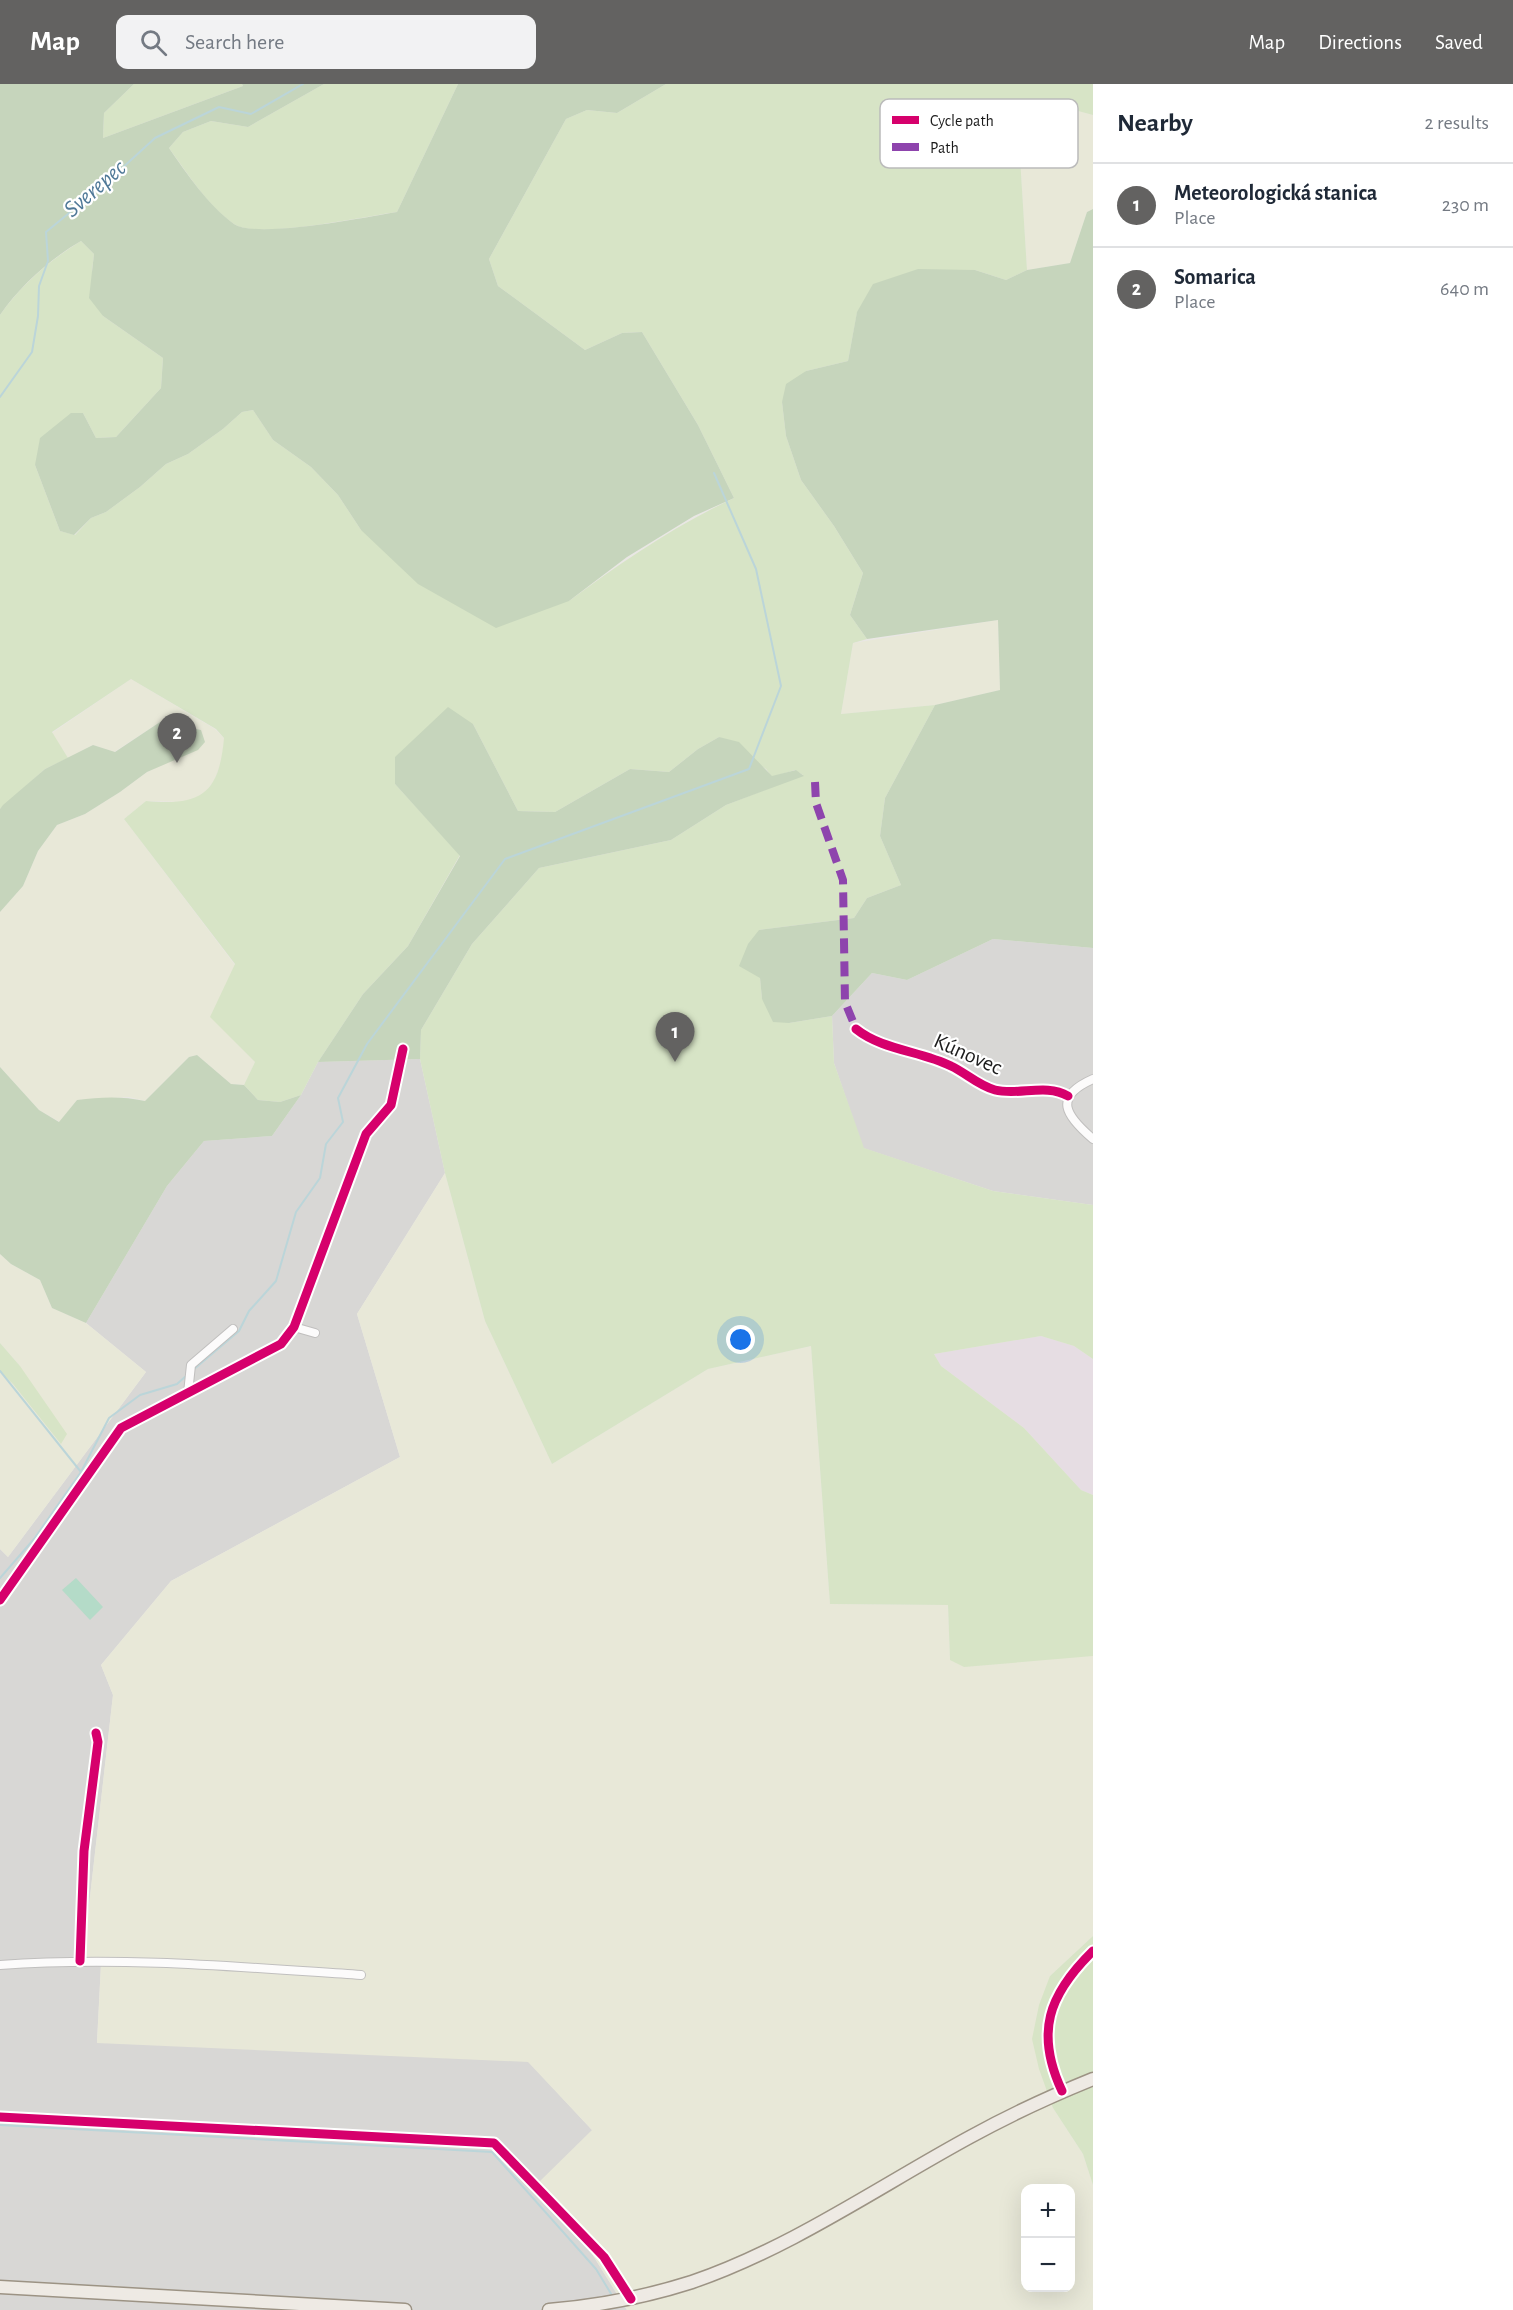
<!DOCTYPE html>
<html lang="en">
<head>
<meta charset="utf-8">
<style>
  :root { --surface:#fff; --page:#f2f2f3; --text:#1f2937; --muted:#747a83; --line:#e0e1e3; --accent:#636261 }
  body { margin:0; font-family:"Alegreya Sans",sans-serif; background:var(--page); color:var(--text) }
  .controls { position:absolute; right:18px; bottom:18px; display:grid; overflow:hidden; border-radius:12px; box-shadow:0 6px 24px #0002 }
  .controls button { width:54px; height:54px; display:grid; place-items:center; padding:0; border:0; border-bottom:2px solid var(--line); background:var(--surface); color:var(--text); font:30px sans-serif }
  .you { position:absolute; left:741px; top:1256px; width:21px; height:21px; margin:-15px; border:4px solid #fff; border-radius:50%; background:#1a73e8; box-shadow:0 0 0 9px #1a73e833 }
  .badge { display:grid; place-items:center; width:39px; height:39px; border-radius:50%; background:var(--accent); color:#fff; font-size:20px; font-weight:700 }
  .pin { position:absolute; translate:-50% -50px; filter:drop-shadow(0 2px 3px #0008) }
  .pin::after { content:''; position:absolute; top:32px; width:21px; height:18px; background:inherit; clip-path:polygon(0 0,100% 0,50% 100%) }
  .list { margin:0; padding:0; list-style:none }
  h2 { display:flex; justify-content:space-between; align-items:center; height:78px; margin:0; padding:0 24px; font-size:26px }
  h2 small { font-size:20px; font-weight:400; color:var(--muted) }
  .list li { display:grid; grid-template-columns:39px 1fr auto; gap:18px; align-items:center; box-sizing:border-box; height:84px; padding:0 24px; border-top:2px solid var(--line) }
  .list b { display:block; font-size:22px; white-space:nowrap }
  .list p { margin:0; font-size:20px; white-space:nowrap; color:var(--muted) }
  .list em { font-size:20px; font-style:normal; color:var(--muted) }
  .icon { flex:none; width:33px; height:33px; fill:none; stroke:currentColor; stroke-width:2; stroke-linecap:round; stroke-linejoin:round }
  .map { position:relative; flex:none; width:1093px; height:2226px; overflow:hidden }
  header { display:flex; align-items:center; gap:36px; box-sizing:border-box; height:84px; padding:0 30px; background:var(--accent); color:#fff }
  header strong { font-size:28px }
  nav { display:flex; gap:33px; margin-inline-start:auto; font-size:21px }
  .search { width:420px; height:54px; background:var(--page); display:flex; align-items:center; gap:15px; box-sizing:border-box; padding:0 21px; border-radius:12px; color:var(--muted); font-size:22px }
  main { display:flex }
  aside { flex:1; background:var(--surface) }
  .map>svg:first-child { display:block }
  .residential { fill:#d8d7d5 }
  .industrial { fill:#e6dde3 }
  .farmland { fill:#e8e8d8; fill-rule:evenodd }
  .grass { fill:#d7e4c6 }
  .forest { fill:#c6d5bc }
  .pitch { fill:#b4dbc8 }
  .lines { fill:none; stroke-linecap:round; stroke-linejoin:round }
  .stream { stroke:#bbd5d9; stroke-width:2 }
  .minor-casing { stroke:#c0bfbe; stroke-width:10 }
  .primary-casing { stroke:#9c9384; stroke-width:15 }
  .minor { stroke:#fcfbfb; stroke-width:8 }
  .primary { stroke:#eeeae4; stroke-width:12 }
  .quiet { stroke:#8e44ad; stroke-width:8; stroke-dasharray:15 8; stroke-linecap:butt }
  .cycleway-casing { stroke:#fff; stroke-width:13 }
  .cycleway { stroke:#d6006c; stroke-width:9 }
  .labels { text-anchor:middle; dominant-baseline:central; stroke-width:4.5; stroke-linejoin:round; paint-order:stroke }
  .street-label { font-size:22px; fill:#1b1b1b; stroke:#fff }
  .water-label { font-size:24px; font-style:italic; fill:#507998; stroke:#fff }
  .key { fill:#fff; stroke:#bbb; stroke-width:1.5 }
  .key-label { font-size:16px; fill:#1b1b1b }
</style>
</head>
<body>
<header>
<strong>Map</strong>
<div class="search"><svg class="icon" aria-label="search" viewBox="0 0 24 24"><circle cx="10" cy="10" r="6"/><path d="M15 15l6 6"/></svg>Search here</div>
<nav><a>Map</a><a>Directions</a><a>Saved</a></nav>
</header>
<main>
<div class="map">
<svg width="1093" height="2226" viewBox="0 0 1093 2226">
  <rect width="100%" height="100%" fill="#e9e7e4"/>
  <path class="residential" d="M993,855L1093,864V1121L993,1107L863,1064L834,979L832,932L872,889L907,896Z
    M420,975L445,1089L357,1230L400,1373L171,1497L101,1581L113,1611L83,1874L101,1880L97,1958L528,1977L592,2046L589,2165L627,2226H0V1465L8,1473L146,1288L86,1239L167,1102L204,1057L272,1052L301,1011L318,978Z"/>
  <path class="industrial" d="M1041,1252L1074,1262L1093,1275V1411L1081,1406L1024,1344L941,1282L934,1270Z"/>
  <path class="farmland" d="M1037,16L1093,31V125L1087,128L1070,179L1027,186L1018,41Z
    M998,536L1000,606L935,621L841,630L853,559Z
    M131,595L215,645L224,654L223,674L214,697L202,712L185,718L146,717L124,735L235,881L211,933L255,978L244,1001L231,1000L197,971L189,973L145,1017L129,1013L77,1016L60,1038L39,1026L0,983V828L23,802L38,767L57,741L85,730L120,708L147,688L171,677L201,646L160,638L114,668L93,661L68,674L52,649Z
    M445,1089L485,1237L552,1380L708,1285L811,1262L830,1520L948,1521L950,1576L1093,1572V1852L1050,1892L1053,2024L1083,2070L1093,2101V2226H627L589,2165L537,2100L592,2046L528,1978L97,1959L101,1880L83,1874L113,1611L101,1581L171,1497L400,1373L357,1230ZM1026,2104H1070V2204H1026Z
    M0,1170L11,1180L40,1196L52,1224L86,1239L146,1288L8,1473L0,1465V1288L13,1300L20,1282L0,1259Z"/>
  <path class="grass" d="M134,0H242L243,2L103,54L104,29Z
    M324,0H458L397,128C367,132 256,156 234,140C207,121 188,90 169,64L183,48L211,37L248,43Z
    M666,0H1093V31L1037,16L1018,41L1027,186L1006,196L975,186L857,229L848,277L806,287L782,318L786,352L801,396L834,442L863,489L850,531L867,555L853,559L841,630L935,621L885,714L880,752L901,801L867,814L854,834L759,846L760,894L762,915L789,939L832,932L834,979L864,1064L993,1107L1093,1121V1275L1074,1262L1041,1252L934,1270L941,1282L1024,1344L1081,1406L1093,1411V1572L964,1583L950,1576L948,1521L830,1520L811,1262L708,1285L552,1380L485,1237L445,1089L420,975L421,946L472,860L539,784L671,756L726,721L803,691L795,686L772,693L766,685L719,653L698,665L669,688L630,685L555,728L518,727L473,640L395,700L460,771L408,862L363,910L318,978L301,1011L280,1018L258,1016L244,1001L255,978L210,933L235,880L124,735L146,717C200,722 219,711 224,654L216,645L131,595L52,648L68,674L45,685L0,725V231C21,201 50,176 81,157L94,170L92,187L103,232L163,274L161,304L116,353L96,354L83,329L35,381L60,447L75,451L91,434L106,428L140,403L166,380L188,370L223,345L242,328L253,326L273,356L311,383L338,411L361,446L569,517C622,478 674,442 734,414L698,341L642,248L622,249L585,266L498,202L489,175L566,35L587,26L617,29Z
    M0,1259L20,1282L67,1350L61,1360L13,1300L0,1288Z
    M1093,1852V2101L1083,2070L1053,2024L1039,1985L1032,1955L1039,1921L1050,1892Z"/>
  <path class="forest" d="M0,0H134L104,29L103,54L243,2L242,0H324L248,43L211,37L183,48L169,64C187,90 208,121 234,140C256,155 367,133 397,128L458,0H666L617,29L587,26L566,35L489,175L498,202L585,266L622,249L642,248L698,341L734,414L694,432L627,473L569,517L496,544L418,500L361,446L338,411L311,383L273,356L253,326L242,328L223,345L188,370L166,380L140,403L106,428L91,434L74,451L60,447L35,381L40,354L71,329H83L96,354L116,353L161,304L163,274L103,232L89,214L94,170L81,157C50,175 20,202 0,231Z
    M1093,125V864L993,855L907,896L872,889L832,932L789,939L773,938L762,915L760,894L739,882L748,860L759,846L854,834L867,814L901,801L880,752L885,714L935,621L1000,606L998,536L867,555L850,531L863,489L834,442L801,396L786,352L782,318L786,300L806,287L848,277L857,228L873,200L918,185L975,186L1006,196L1027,186L1070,179L1087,128Z
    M448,623L473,640L518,727L555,728L630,685L669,688L698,665L719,653L739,658L772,692L796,686L804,692L726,721L671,756L539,784L472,860L421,946L420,975L318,978L363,910L408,862L460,772L395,700V673Z
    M160,638L201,646L205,658L198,666L147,688L120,708L85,730L57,741L38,767L23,802L0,828V725L3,721L45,685L93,661L115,668Z
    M197,971L231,1000L244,1001L258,1016L280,1018L301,1011L272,1052L204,1057L167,1102L86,1239L52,1224L40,1196L11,1180L0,1170V983L39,1026L59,1038L77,1016C101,1013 122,1012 145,1017L189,973Z"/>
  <path class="pitch" d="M76,1494L103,1523L90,1536L62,1506Z"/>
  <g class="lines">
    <path class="stream" d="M0,313L32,268L38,232L39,202L48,177L46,148L108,97L155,54L219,23L251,30L303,0
      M193,1286L239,1247L249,1227L276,1197L296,1128L320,1094L326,1060L343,1038L338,1014L367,960L505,775L749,685L781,602L756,485L714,389
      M0,1287L81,1388
      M0,1494L34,1455L81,1388L109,1334L140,1311L177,1300L186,1292
      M0,2041L492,2068L596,2185L613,2213"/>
    <g class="minor-casing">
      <path id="minor" d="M856,945C882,966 921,967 951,982C966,989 979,1002 995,1006C1019,1012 1046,999 1068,1012
        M1093,995C1052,1013 1066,1032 1093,1055
        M294,1243L315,1249
        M188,1309L191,1281L233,1245
        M0,1516L121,1344L281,1260L294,1243L366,1050L391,1021L403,965
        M80,1877L84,1767L98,1658L96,1649
        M0,1881C120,1872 241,1883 361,1891
        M1062,2007C1035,1949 1048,1911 1093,1867
        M0,2033L494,2059L604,2173L631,2215"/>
    </g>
    <g class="primary-casing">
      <path id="primary" d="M0,2203L405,2226
        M549,2226C598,2222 645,2213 692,2198C791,2164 878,2103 970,2053C1010,2031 1051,2012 1093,1995"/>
    </g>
    <use href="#minor" class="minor"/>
    <use href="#primary" class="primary"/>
    <path class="quiet" d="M815,698L816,719L843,796L845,918L856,945"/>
    <g class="cycleway-casing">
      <path id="cycleway" d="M856,945C882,966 921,967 951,982C966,989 979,1002 995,1006C1019,1012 1046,999 1068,1012
        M0,1516L121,1344L281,1260L294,1243L366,1050L391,1021L403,965
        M80,1877L84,1767L98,1658L96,1649
        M1062,2007C1035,1949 1048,1911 1093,1867
        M0,2033L494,2059L604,2173L631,2215"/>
    </g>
    <use href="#cycleway" class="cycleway"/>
  </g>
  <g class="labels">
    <g class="street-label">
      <text transform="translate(968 970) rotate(24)">Kúnovec</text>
    </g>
    <g class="water-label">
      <text transform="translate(95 105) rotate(-41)">Sverepec</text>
    </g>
  </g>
  <rect x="880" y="15" width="198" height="69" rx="9" class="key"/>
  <rect x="892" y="32" width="27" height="8" fill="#d6006c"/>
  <rect x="892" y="59" width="27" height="8" fill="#8e44ad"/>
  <g class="key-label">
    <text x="930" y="42">Cycle path</text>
    <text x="930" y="69">Path</text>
  </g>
</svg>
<div class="controls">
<button>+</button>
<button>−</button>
</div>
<div class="you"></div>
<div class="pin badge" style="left:675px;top:978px">1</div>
<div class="pin badge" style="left:177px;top:679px">2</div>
</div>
<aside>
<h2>Nearby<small>2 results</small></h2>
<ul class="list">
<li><span class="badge">1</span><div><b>Meteorologická stanica</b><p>Place</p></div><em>230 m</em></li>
<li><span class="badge">2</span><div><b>Somarica</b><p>Place</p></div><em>640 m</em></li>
</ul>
</aside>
</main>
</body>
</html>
